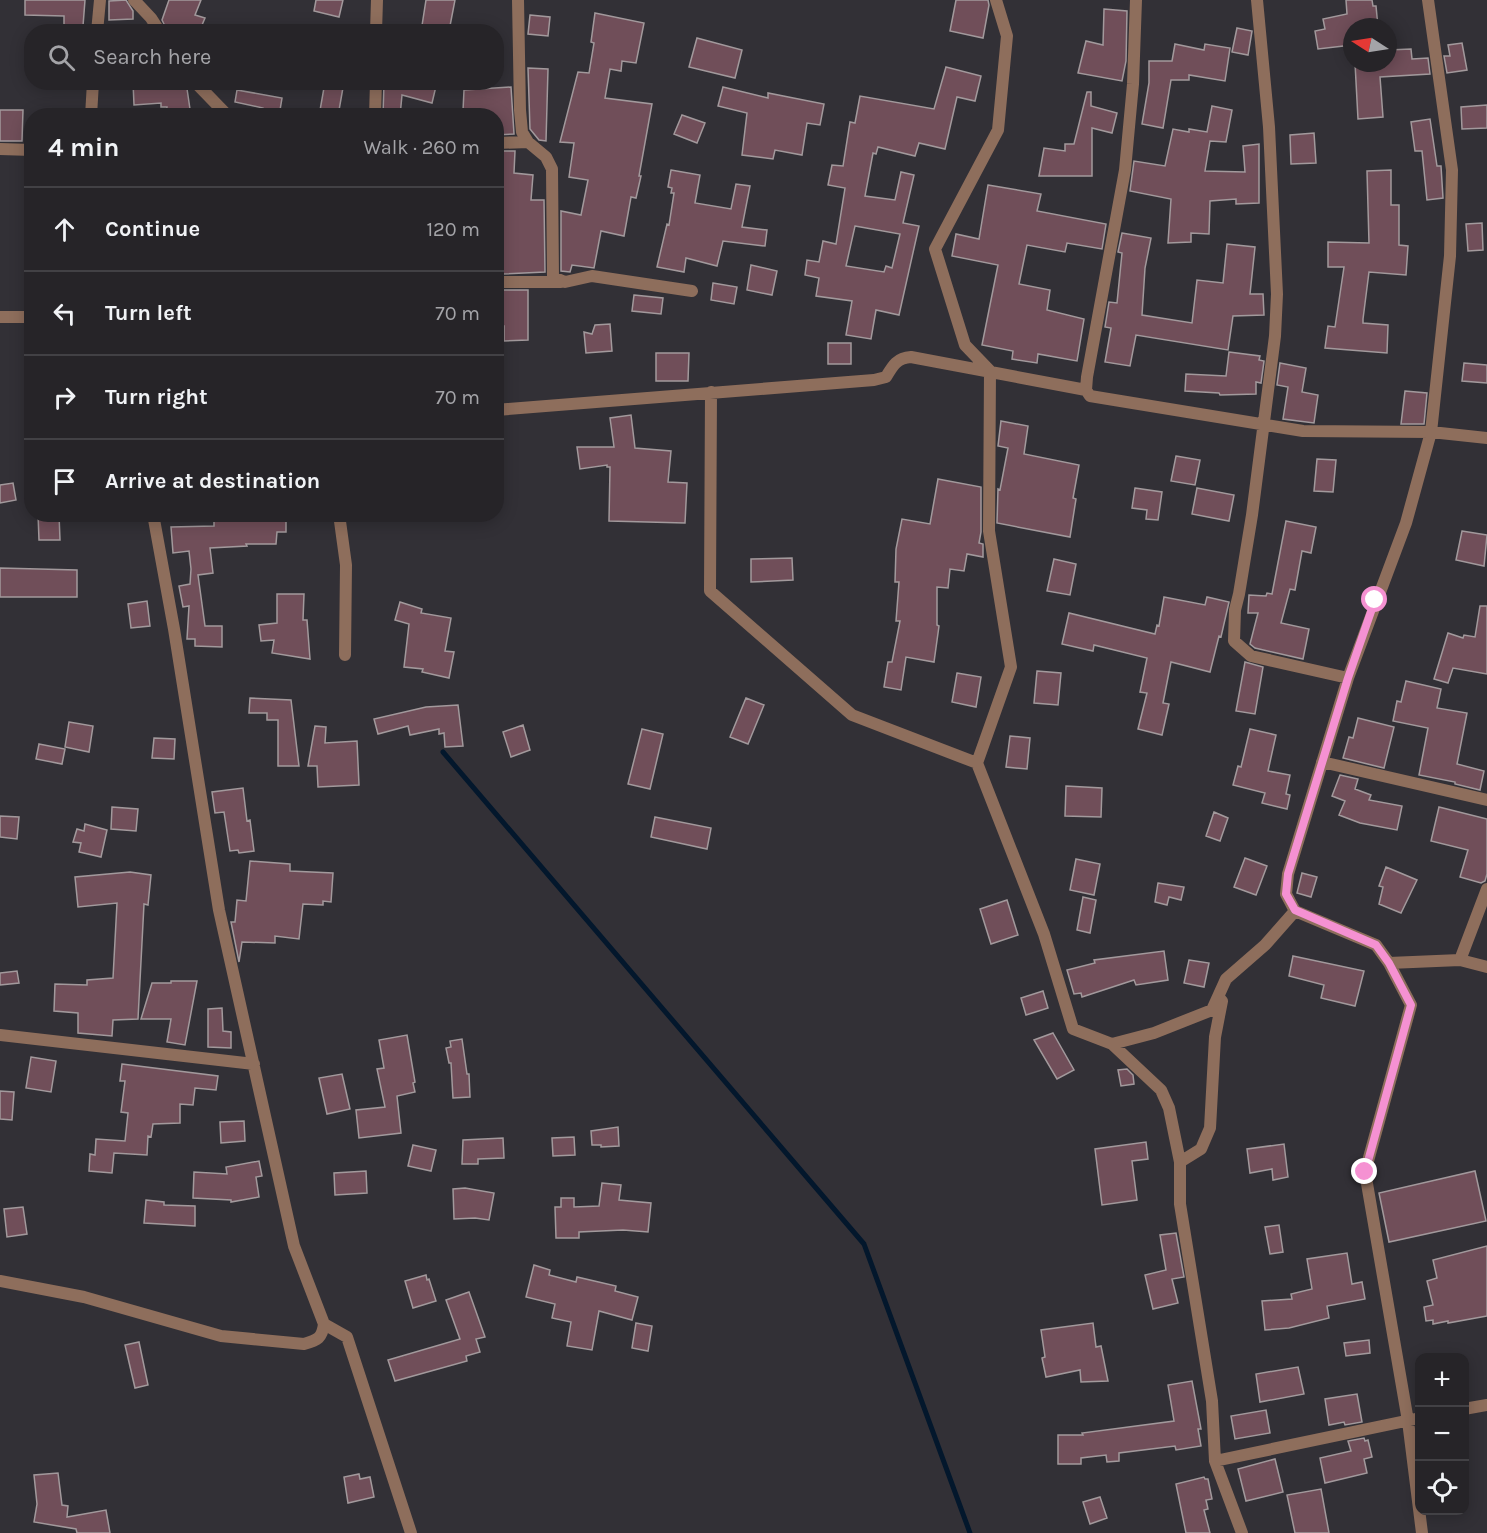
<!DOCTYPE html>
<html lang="en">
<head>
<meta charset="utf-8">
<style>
  :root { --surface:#262428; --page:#2e2c30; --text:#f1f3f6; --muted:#a4a4a8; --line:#424145 }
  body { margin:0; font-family:Karla,sans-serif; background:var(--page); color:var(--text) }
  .controls { position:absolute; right:18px; bottom:18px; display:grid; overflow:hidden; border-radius:12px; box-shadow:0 3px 15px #0003 }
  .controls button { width:54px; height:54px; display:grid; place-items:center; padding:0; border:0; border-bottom:2px solid var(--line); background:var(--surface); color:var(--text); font:30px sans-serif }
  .compass { position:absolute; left:1343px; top:18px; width:54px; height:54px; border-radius:50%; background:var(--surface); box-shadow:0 3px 15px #0003; rotate:282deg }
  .stop { position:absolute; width:18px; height:18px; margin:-14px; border:4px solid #f591d2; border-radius:50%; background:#fff }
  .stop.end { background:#f591d2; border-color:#fff; box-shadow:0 2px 6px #0008 }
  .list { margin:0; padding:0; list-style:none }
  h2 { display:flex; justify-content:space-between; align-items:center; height:78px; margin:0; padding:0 24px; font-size:26px }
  h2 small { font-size:20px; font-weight:400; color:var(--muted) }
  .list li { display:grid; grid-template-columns:39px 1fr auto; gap:18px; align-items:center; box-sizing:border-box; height:84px; padding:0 24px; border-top:2px solid var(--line) }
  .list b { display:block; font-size:22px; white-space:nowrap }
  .list em { font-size:20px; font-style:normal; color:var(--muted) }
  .icon { flex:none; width:33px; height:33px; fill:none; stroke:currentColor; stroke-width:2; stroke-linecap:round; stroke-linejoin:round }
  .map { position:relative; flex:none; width:1487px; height:1533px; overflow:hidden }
  .search { position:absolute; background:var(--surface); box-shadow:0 3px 15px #0003; left:24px; top:24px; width:480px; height:66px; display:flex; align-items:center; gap:15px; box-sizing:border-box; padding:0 21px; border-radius:24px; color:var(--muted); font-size:22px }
  .panel { position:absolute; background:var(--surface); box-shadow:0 3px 15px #0003; left:24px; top:108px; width:480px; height:414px; border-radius:24px }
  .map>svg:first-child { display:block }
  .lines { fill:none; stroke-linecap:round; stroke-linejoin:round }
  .stream { stroke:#03172c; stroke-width:5 }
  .building { fill:#704e59; stroke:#a2999c; stroke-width:1.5; fill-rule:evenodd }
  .street { stroke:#8e6e5c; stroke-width:12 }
  .route { stroke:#f591d2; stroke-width:8 }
</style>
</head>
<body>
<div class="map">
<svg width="1487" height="1533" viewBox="0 0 1487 1533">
  <rect width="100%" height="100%" fill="#323036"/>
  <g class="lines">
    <path class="stream" d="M443,752L864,1244L970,1533"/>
  </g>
  <path class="building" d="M25,0H85L83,26L64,25V16L25,15Z
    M126,0L133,11V19L109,20V1Z
    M169,0H201L195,15L205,18L199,32H168L162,20Z
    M316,0H343L339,17L314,11Z
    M426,0H455L450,26H447L446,32H421Z
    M956,0H988L989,5L983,38L950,31Z
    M1346,0H1372L1373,6H1376L1378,27H1352V45L1318,49L1315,31L1325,29L1323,19L1347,14Z
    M1104,9L1127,11L1126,61L1122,81L1078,73L1086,41L1103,45Z
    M595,13L644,23L636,63L622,61L621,71L610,69L605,98L652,104L639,176H641L636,198L631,197L624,236L601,231L594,268L572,265L570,272L561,271V211L581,215L588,180L569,177L574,143L560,142L578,72L589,73L594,43L591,42Z
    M530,15L550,17L548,36L528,34Z
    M1237,28L1252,31L1248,55L1232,52Z
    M697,38L742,50L735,78L689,67Z
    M1462,43L1467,70L1447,73L1444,56H1450L1448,45Z
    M1175,44L1204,50L1205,44L1230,48L1225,81L1189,75V80H1171L1163,128L1142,124L1149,83V61H1172Z
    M1411,49L1412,59L1428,58L1430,74L1380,77L1383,117L1358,119L1355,63H1388V50Z
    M946,67L981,76L975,101L957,97L945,149L919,143L915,156L878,147L876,154L873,153L865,196L895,200L901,172L914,175L903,223L919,226L899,315L876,310L871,339L846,335L852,301L816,296L819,278L805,275L807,260L819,262L823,241L836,244L845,188L828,185L832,165L843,166L850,122L855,123L860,96L934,109ZM855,226L900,234L892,268L886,266L884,272L846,266Z
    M528,68L548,69L546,141L539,140L530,129Z
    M133,82H186L191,116H166L167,107H161V103L134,105Z
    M325,82H344L338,116H319Z
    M384,82H437L432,103L402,95L400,116H383Z
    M511,87L514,134L496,135V116H477L476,111H463L464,90Z
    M723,87L768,98V93L824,104L820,125L807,123L802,155L775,150L773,159L742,155L747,113L718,106Z
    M237,90L282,98L279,116H262L263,108L235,102Z
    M1087,92H1091V106L1117,113L1112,133L1092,128V176H1039L1044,148L1065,151V144H1074Z
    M1487,105V128L1462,129L1461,107Z
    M1212,106L1232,110L1226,142L1210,141L1205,171L1245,172L1243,146L1259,144V203L1236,204V199L1210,201L1209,234L1191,233V242L1168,243L1171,199L1130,191L1134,161L1165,166L1173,129L1189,132V129L1207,132Z
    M0,110H23L22,141H0Z
    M682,115L705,123L697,143L674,134Z
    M1430,119L1437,166H1441L1443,198L1427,200L1422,151H1415L1411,122Z
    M1314,133L1316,163L1291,164L1290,135Z
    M496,151H515L514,173L533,175L531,200H544L545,272L503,274L501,246H496V205H498L501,169H496Z
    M671,170L700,175L695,203L731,209L736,184L750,186L742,227L767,230L765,246L723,241L717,266L686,258L684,272L657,267L667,224L669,225L674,193H671L672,188L668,187Z
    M1391,170V205H1399V245L1408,246L1406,275L1369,272L1363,319V323L1388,325L1387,353L1325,348L1328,326L1335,327L1344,267H1328V242L1369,243L1367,171Z
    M988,185L1041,194L1037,211L1106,224L1102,249L1067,243L1065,252L1027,245L1019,284L1050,290L1047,310L1084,319L1077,361L1038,354L1037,363L1012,359L1013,351L982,345L998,265L952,256L956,234L979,239Z
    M1482,223L1483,250L1468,251L1466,224Z
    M1122,233L1151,238L1145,268L1142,315L1192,323L1197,280L1223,283L1227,244L1255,247L1250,294H1263L1264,315L1233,316L1228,350L1136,335L1130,366L1105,362L1111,328L1105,327L1109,302L1117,303L1122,253L1118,252Z
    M751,265L777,271L772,295L747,290Z
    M713,283L737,287L734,304L711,300Z
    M500,290H528V340L504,341V326H501Z
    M634,295L663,298L661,314L632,311Z
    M610,324L612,351L586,353L584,332L592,334L595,325Z
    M828,343H851V364H828Z
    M1229,352L1260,356L1259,360L1264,361L1261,383L1256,382V394L1220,395L1219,393L1185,391L1186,374L1226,376Z
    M656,353H689L688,381H656Z
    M1280,363L1306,368L1302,392L1318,395L1314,423L1283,419L1288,387L1277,385Z
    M1464,363L1487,365V383L1462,381Z
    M1405,391L1427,393L1424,424H1401Z
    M631,415L635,448L671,451L668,482L687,483L685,523L609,521L610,467H607V465L580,469L577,447H614L610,418Z
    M1001,421L1028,426L1024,454L1079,465L1073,498L1076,499L1070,537L997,523L998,489L1000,490L1008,448L998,446Z
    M1176,456L1200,460L1195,485L1171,481Z
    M1317,459L1336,460L1333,492L1314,491Z
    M938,479L981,487V532L979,543L983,544V557L967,554L964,571L950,569L948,588L937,587V625L939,626L934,662L906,657L901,690L884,687L888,662H892L900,621H896L899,582H895L896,549L902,519L930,524Z
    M13,483L16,500L0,503V485Z
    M1135,488L1162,492L1158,520L1146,519L1147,510L1132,508Z
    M1197,488L1234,495L1229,521L1192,514Z
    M38,514H59L60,540H39Z
    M214,514H286V532H277L276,544H246L247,546L210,548L213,573L198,575L205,626H222V647L195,646V639H187L189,606L183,607L179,586L190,584L191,569L189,551L173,553L171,527L214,526Z
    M1286,521L1316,527L1311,553L1302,551L1295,590L1290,589L1281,623L1309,629L1303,659L1255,648L1250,644L1258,613H1248L1249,595L1266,596L1267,593L1272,594Z
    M1462,531L1487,535L1484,566L1456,560Z
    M792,558L793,580L751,582V559Z
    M1054,559L1076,564L1070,595L1047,591Z
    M0,568L77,570V597H0Z
    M277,594H304L303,620H307L310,659L272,653L274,640L261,641L259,625L277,623Z
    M1164,597L1205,605L1207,597L1229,602L1221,637L1219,636L1210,672L1171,662L1163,703L1169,704L1162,735L1138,729L1147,693L1140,692L1147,658L1094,645L1093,651L1062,644L1069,613L1155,634L1157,625L1159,626Z
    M147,601L150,626L131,628L128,604Z
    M400,602L422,609L421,613L451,618L445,651L454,652L449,678L422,672L423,669L404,667L409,624L395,620Z
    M1480,606H1487V674L1453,668L1448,683L1434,679L1448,633L1463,638L1464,635L1475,637Z
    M1245,662L1263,667L1255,714L1236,711Z
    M1037,671L1061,673L1058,705L1034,703Z
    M957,673L981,677L976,707L952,702Z
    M1406,681L1441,689L1437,708L1467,713L1457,764L1484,771L1480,790L1455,784V782L1419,775L1428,728L1393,721L1397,701L1401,702Z
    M250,698L291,700L299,766H278V720H267V713H249Z
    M746,698L764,705L748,744L730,737Z
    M458,705L463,746L445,747L444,733L439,734V729L410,735L408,726L378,734L374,719L426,707Z
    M1358,718L1394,727L1384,768L1343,758L1349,737L1353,738Z
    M69,722L93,726L89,752L65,747Z
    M523,725L530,750L511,757L503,732Z
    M315,726L326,727L325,743L357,741L359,785L318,787L317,766H308Z
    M642,729L663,734L650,789L628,784Z
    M1250,729L1276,735L1268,771L1290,775L1286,794L1290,795L1287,809L1262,803L1265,793L1233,785L1238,766L1241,767Z
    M1010,736L1030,738L1027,769L1006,767Z
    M154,738L175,739L174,759L152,758Z
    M39,744L65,749L62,764L36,759Z
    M1340,775L1358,779L1355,789L1371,795L1369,800L1402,806L1397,830L1360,823L1339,815L1345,801L1332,796Z
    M1066,786L1102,788L1101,817L1065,816Z
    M243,788L247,821L250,820L254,851L239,853L238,850L230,851L224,812L215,813L212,792Z
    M112,807L138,809L136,831L111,829Z
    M1439,807L1487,819V874L1485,881L1481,883L1460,877L1468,850L1431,841Z
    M1214,812L1228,818L1220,841L1206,836Z
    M0,816L19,817L17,839L0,837Z
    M655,817L711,828L707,849L651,837Z
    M85,824L107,830L101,857L79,852L81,843L73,842L77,829L84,831Z
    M1245,858L1267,866L1256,895L1234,887Z
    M1076,859L1100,864L1094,895L1070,890Z
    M250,861L290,864V871L333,873L331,902L323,901V905L303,904L299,939L275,936V943L242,942L239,962L231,922H235L237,900L246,901Z
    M1386,867L1417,880L1401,913L1379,904L1383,887L1379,886Z
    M130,872L151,875L148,905L144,904L138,1019L113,1020L112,1036L78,1033V1013L54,1011L55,984L87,985V980L113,978L117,903L78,907L75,877Z
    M1302,873L1317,877L1311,897L1297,893Z
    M1158,883L1184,887L1181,900L1169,897L1167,905L1155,902Z
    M1083,897L1096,900L1090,933L1077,930Z
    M1007,900L1018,935L991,944L980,909Z
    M1164,951L1168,980L1136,985L1134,980L1082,997L1081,993L1074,994L1067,970L1095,963L1094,960Z
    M1293,956L1364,971L1355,1006L1321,998L1324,985L1289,976Z
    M1189,960L1209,963L1204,987L1184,983Z
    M17,971L19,983L0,985V973Z
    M171,981H197L185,1045L167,1042L171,1019H141L152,983H171Z
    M1043,991L1048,1008L1026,1015L1021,998Z
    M222,1008L223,1031L231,1032V1048L208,1047V1009Z
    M1053,1033L1074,1070L1057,1079L1034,1040Z
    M407,1035L415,1082L413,1083L415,1092L397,1096L401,1133L359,1138L356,1110L385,1107L377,1069L384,1068L379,1040Z
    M462,1039L467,1074H469L470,1097L453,1098L451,1063H449L446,1048L451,1047L450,1041Z
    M31,1057L56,1061L51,1092L26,1088Z
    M122,1064L218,1076L216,1090L195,1088L193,1105L180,1104V1123L153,1124L151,1137L148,1136L147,1155L114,1153L112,1173L89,1171L90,1154L95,1155L96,1139L125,1141L128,1113L121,1112L125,1081H120Z
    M1127,1069L1133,1075L1134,1084L1121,1086L1118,1070Z
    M342,1074L350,1109L327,1114L319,1078Z
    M0,1091L14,1092L12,1120L0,1119Z
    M244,1121L245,1141L221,1143L220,1122Z
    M618,1127L619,1146L601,1147V1145H592L591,1131Z
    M574,1137L575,1155L553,1156L552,1138Z
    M503,1138L504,1158L478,1159V1164H462L463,1140Z
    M1146,1142L1148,1159L1132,1161L1137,1200L1102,1205L1095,1149Z
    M1284,1144L1288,1177L1273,1180L1272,1169L1250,1173L1247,1149Z
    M413,1145L436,1150L431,1171L408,1166Z
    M259,1161L262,1176L256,1177L259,1197L231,1202V1200L193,1198L194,1172L227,1174L226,1167Z
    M366,1171L367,1193L335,1195L334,1173Z
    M1475,1171L1486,1221L1389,1242L1379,1193Z
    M602,1183L621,1185L619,1200L651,1203L648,1232L623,1230L579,1232V1238H556L555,1207H561V1198H574V1207L599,1206Z
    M465,1188L494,1193L489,1220L475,1218L454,1219L453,1189Z
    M146,1200L164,1202V1205L195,1206V1226L144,1223Z
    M23,1207L27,1234L7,1237L4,1209Z
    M1279,1225L1283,1252L1270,1254L1265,1227Z
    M1176,1233L1184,1277L1172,1279L1178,1303L1153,1309L1145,1275L1166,1270L1160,1235Z
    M1487,1246V1316L1448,1323V1321L1433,1324V1320L1426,1321L1424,1307L1433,1305L1427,1281L1437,1278L1433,1260Z
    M1347,1253L1352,1284L1362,1282L1365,1299L1327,1306L1329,1318L1289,1328L1265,1330L1262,1301L1292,1299L1291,1294L1312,1289L1307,1259Z
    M534,1265L550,1270L549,1275L576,1282L577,1277L616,1286L615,1291L638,1297L632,1320L599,1311L592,1350L567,1346L571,1322L552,1318L555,1304L526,1297Z
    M426,1275L427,1280L429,1279L436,1301L413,1308L405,1281Z
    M469,1292L485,1337L476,1339L480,1352L466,1356L467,1361L395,1381L388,1360L460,1339L446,1300Z
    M636,1323L652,1326L648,1351L632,1348Z
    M1093,1323L1096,1347L1101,1346L1108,1381L1081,1382L1080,1370L1046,1377L1042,1358L1045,1357L1041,1330Z
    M1369,1340L1370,1353L1346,1356L1344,1343Z
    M139,1342L148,1385L135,1388L125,1345Z
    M1298,1367L1304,1394L1260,1402L1256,1374Z
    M1192,1381L1201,1429H1198L1201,1446L1176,1450L1175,1446L1119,1453V1461L1107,1462L1106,1455L1081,1458V1464H1058V1435H1083L1082,1433L1174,1421L1168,1385Z
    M1357,1394L1362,1422L1345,1425L1344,1422L1329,1425L1325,1399Z
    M1266,1410L1270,1433L1235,1439L1231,1416Z
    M1364,1438L1365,1441L1368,1440L1372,1457L1364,1459L1367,1473L1325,1483L1320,1458L1351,1451L1348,1441Z
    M1275,1459L1283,1492L1246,1501L1238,1469Z
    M58,1473L62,1505L68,1506L67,1517L106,1510L110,1533H77L76,1529L34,1522L37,1504L34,1475Z
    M359,1474L360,1479L370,1477L374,1497L348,1503L344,1477Z
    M1204,1477L1205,1479H1208L1212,1499L1206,1500L1208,1509L1204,1510L1210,1533H1186L1176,1484Z
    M1321,1489L1329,1533H1295L1287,1495Z
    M1100,1497L1107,1518L1090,1524L1083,1502Z"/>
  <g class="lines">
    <path class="street" d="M134,0L151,18L160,32
      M518,0L520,110L522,132L528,142L546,157L552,169L553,277L565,282L592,276L692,291
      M1136,0L1133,84L1125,170L1087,377L1086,390L1090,396L1303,431L1431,432L1487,438
      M1257,0L1269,127L1277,294L1275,336L1252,515L1239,594L1235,610L1234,641L1251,656L1348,678
      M97,32L100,0
      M376,32L377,0
      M195,82L228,116
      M91,116L93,82
      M375,116L376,82
      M496,143L528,142
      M0,149L32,150
      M496,282H561
      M0,317H32
      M711,392L710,591L852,715L977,763L1044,934L1073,1029L1112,1044L1161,1090L1169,1108L1180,1162V1204L1212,1401L1215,1461L1242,1533
      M496,410L874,380L886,377C893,365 897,358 911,357L1086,390
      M339,514L346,565L345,655
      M1322,762L1487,800
      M977,763L1011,667L989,531L990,371L965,345L935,249L998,130L1007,36L996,0
      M1460,960L1487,889
      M1389,963L1460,960L1487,967
      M0,1035L254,1064
      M1112,1044L1154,1033L1212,1010L1226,979L1265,945L1295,911
      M1180,1162L1201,1149L1210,1128L1215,1037L1222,1001
      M0,1281L84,1297L221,1336L304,1344C318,1340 322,1338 324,1324L294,1246L219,910L174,629L153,514
      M324,1324L347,1337L411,1533
      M1464,1409L1487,1405
      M1215,1461L1420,1418
      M1422,1533L1408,1421L1365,1172L1411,1005L1389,963L1376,945L1295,911L1286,894L1288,874L1348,678L1406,523L1431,432L1450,256L1452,170L1428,0"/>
  </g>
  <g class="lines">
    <path class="route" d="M1365,1172L1411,1005L1389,963L1376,945L1295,910L1286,894L1288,874L1348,678L1375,600"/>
  </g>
</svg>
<div class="controls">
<button>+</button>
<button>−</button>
<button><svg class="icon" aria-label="locate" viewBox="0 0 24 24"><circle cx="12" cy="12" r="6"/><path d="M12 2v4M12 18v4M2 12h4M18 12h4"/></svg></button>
</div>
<svg class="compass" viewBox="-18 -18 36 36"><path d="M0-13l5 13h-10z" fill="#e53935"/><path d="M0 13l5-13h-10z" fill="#a4a4a8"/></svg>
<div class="stop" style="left:1375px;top:600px"></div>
<div class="stop end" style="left:1365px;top:1172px"></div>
<div class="search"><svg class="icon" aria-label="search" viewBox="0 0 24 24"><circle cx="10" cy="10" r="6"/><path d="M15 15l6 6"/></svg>Search here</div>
<section class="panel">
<h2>4 min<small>Walk · 260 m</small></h2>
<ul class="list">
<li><svg class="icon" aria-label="ahead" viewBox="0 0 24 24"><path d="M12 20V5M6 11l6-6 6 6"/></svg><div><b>Continue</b></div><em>120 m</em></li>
<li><svg class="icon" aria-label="left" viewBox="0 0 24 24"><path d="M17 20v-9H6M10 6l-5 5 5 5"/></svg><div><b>Turn left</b></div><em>70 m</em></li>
<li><svg class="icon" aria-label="right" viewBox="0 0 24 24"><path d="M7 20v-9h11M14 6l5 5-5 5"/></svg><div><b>Turn right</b></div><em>70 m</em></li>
<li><svg class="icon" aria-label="arrive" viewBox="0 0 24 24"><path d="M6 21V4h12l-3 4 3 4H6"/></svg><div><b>Arrive at destination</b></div></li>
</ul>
</section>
</div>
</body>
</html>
